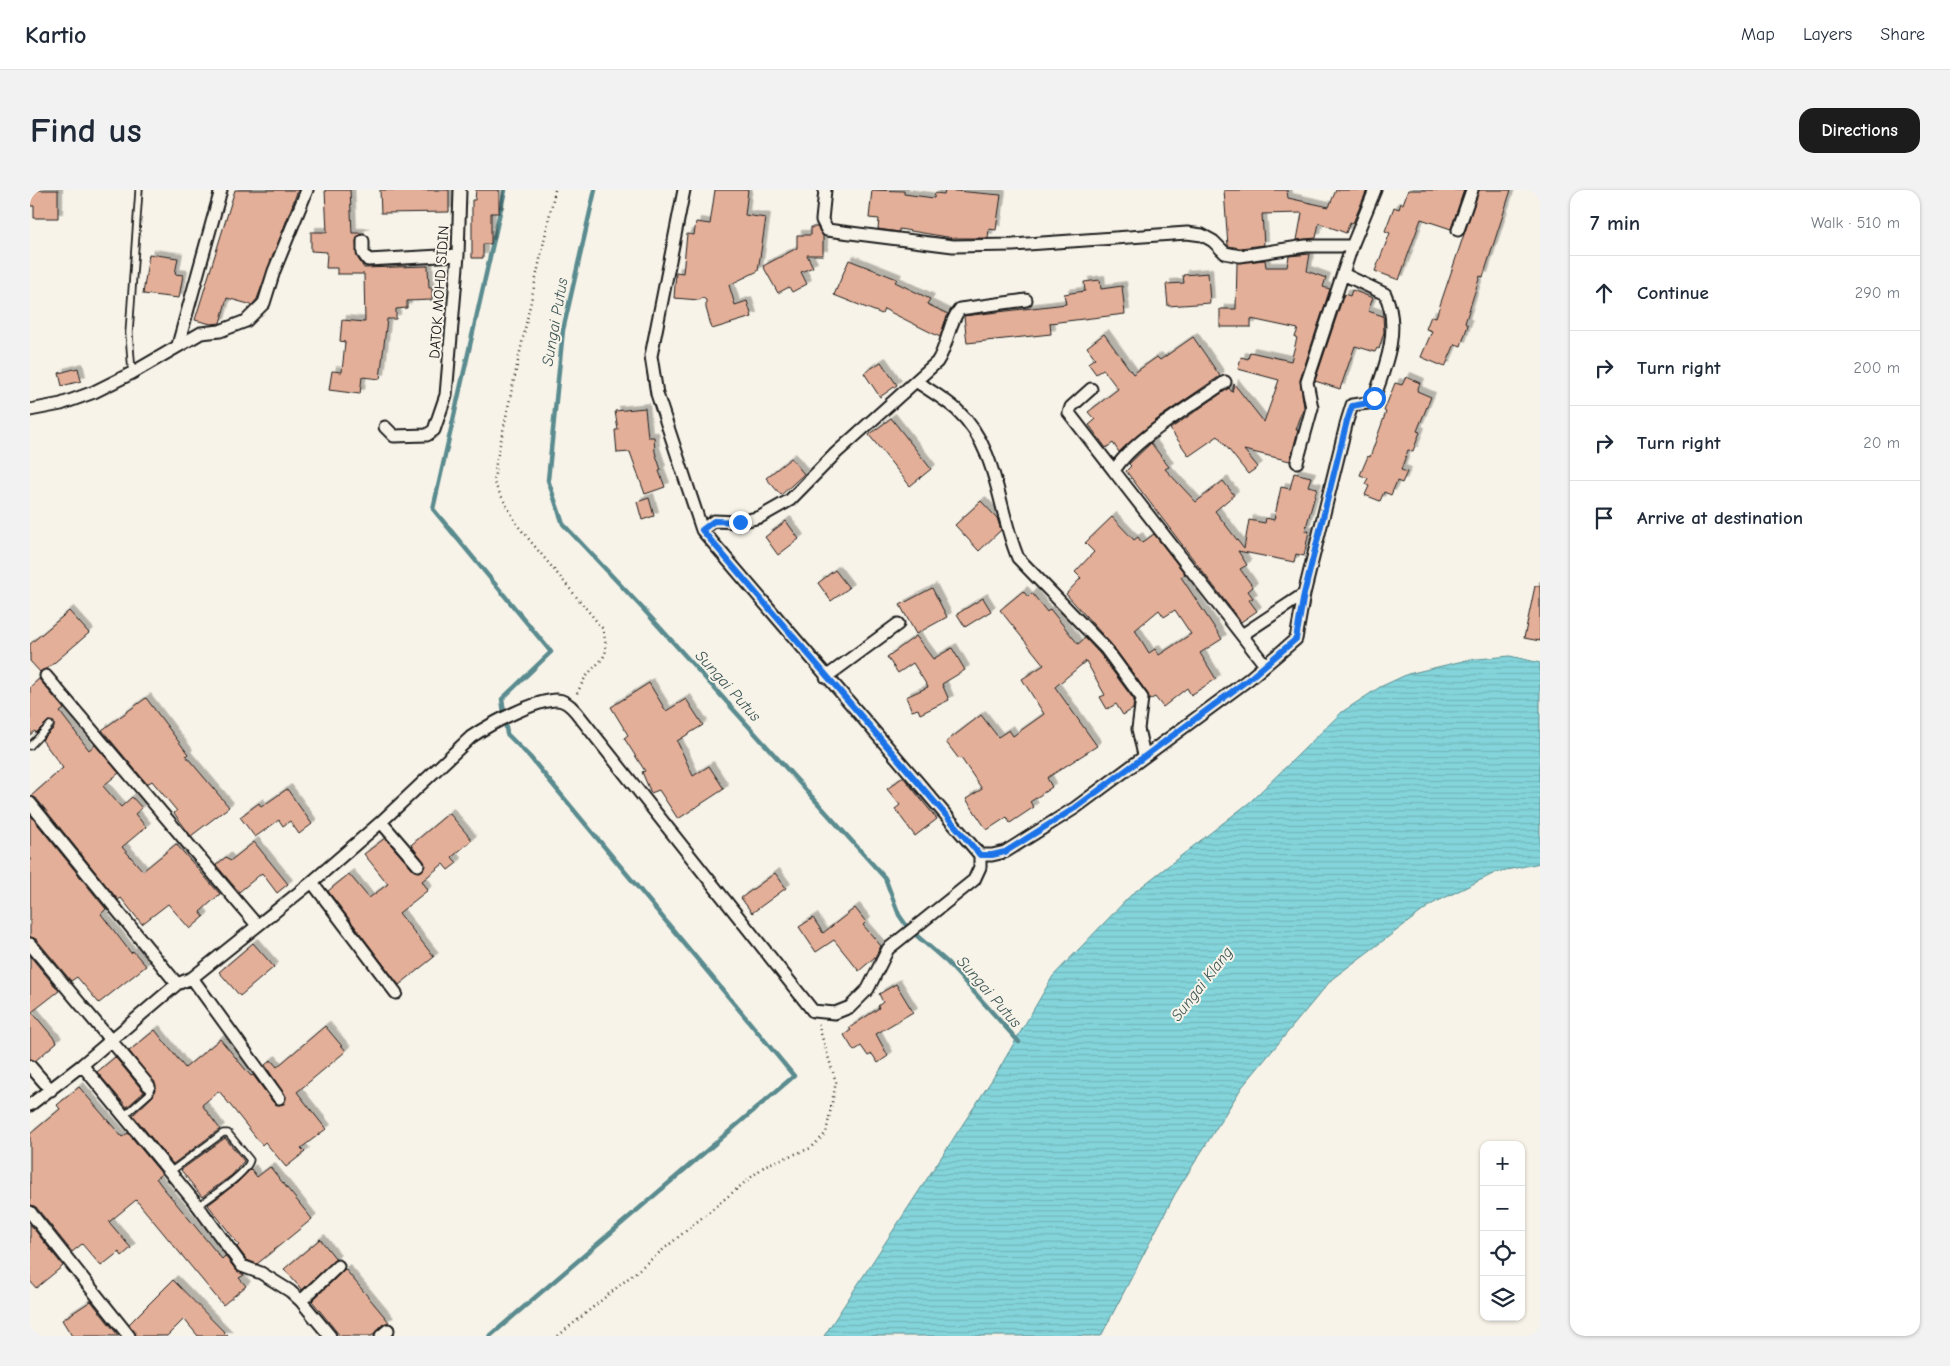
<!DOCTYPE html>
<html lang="en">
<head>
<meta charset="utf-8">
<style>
  :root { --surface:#fff; --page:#f2f2f3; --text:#1f2937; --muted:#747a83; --line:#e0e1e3; --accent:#1c1c1c }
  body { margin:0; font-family:"Comic Neue",sans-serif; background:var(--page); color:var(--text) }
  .controls { position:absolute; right:15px; bottom:15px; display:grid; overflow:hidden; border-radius:10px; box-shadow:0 1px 4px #0004 }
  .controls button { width:45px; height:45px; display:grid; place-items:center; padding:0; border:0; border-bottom:1px solid var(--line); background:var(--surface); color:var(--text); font:25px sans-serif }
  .stop { position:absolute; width:15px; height:15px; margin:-11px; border:4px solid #1a73e8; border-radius:50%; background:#fff }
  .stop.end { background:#1a73e8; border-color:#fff; box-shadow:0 1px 5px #0008 }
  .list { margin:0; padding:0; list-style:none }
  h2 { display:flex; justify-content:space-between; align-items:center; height:65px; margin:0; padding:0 20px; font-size:21px }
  h2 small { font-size:16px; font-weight:400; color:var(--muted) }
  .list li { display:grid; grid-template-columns:32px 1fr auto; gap:15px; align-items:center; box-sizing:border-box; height:75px; padding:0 20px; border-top:1px solid var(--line) }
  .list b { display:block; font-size:19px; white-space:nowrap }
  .list em { font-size:16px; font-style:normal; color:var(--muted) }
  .icon { flex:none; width:28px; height:28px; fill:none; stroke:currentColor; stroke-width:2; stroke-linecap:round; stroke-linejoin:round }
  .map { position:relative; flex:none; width:1510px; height:1146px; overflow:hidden; border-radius:15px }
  header { display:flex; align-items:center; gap:30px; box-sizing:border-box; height:70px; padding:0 25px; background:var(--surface); border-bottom:1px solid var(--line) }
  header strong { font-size:24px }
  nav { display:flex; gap:28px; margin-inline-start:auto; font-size:18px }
  .intro { display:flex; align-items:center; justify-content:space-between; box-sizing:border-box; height:120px; padding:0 30px }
  h1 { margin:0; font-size:35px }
  .button { padding:12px 22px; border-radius:15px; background:var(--accent); color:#fff; font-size:18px; font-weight:700 }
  main { display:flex; gap:30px; padding:0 30px }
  aside { flex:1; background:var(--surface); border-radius:15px; box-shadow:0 1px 4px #0004 }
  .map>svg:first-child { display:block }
  .water { fill:url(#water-rules); stroke:#5a8b8f }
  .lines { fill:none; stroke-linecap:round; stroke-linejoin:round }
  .stream { stroke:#5a8b8f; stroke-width:4.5 }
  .building { fill:#e4af98; stroke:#1c1c1c; fill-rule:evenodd; filter:url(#shadow) }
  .lane-casing { stroke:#1c1c1c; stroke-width:9 }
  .street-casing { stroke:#1c1c1c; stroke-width:15 }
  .path { stroke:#1c1c1c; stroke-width:2.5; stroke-dasharray:1 4; stroke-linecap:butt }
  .lane { stroke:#f7f3e8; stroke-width:5.5 }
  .street { stroke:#f7f3e8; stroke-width:11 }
  .route { stroke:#1a73e8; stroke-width:6 }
  .labels { text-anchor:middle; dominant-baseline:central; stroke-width:4; stroke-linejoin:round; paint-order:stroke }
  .street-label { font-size:15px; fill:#1c1c1c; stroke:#f7f3e8 }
  .water-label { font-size:16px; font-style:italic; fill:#3b5455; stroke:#f7f3e8 }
</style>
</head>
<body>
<header>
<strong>Kartio</strong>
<nav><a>Map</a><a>Layers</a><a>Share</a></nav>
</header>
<div class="intro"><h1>Find us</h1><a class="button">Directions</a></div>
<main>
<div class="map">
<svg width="1510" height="1146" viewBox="0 0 1510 1146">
  <defs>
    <pattern id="water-rules" width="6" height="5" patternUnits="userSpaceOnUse" patternTransform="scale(1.25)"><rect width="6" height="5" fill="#84d5db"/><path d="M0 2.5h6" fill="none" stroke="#71b6bb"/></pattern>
    <filter id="shadow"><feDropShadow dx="4.5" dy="-4.5" stdDeviation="0" flood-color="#0004"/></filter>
  </defs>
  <rect width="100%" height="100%" fill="#f7f3e8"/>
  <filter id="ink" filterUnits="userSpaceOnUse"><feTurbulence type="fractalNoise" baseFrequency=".02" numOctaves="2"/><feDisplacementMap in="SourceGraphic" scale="10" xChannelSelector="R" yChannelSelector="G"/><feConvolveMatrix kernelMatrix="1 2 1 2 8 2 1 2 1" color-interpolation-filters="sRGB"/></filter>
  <g filter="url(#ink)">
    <path class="water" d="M1480,466L1510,473V673L1467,682L1402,714L1302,789L1212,897L1145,1004L1071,1146H794L969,879L1023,786L1102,704L1220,612L1312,522L1350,497L1378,484L1437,470Z"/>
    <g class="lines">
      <path class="stream" d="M565,0L533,140L518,290L533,334L615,421L855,688L869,725L878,738L917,772L989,852
        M460,1146L764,886L500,567L477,544L472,509L521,462L403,319L475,0"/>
    </g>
    <path class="building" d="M0,0H28V28H4V16H0Z
      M205,0H268L227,109L222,115L197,108L190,133L181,134L165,130Z
      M295,0H320L322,43H335L329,45L326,51L327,67L334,78L398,76L399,98H402V110L377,111V118L366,119V129H357L350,189L332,187L330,204L299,200L302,181L312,182L315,152L310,151L312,130L335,132L334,84H307V78H296L297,62L281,61V42H297Z
      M350,0H419V22L351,23Z
      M446,0H469V23H461V54H453V68H442V10H445Z
      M685,0H718L715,25L736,28L728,81L699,95L705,115L717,111L722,127L682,139L676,118V110L673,108L669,110L644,108L646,82L653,83L657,44L664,45L666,32L680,34Z
      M842,0L874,1V4L904,8L905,3L914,4L915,0L971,5L966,40L959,39L958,48H923L869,39V42L848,39L849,29L839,28Z
      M1194,0H1257L1258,8L1299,17L1306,0H1337L1323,33L1320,32L1316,43L1289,33L1286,48L1267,50L1272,23L1232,24L1234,55L1210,58L1198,56Z
      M1378,0H1434L1421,39L1391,29L1369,90L1345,81L1360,43L1355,41L1364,17L1369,19L1371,13L1373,14Z
      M1449,0H1481L1453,87L1450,86L1435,133L1438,135L1431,156L1425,154L1415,177L1391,167L1402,141L1396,139L1401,126L1406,127Z
      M781,37H787L793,46V65H777L783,77L771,82L777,94L762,102L759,97L748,103L733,76L767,58V45H781Z
      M119,64L148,68L145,84L153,85L149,108L113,104Z
      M1280,64L1277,81L1296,88L1293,97L1300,99L1270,190L1274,217L1266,240H1268L1260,271L1214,260L1228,277L1218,284L1188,246L1159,266L1140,239L1199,198L1202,202L1204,194L1234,232L1249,190L1208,179L1211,167L1218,169L1220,162L1261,171L1267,148L1265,147L1268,139L1221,129V137H1190V119H1206L1207,73L1235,70L1236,77H1257L1259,66Z
      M819,70L867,89L865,92L900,109L897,114L918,124L910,147L854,119L852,124L804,105Z
      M1178,83L1180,113L1138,116L1136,94L1154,93L1153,85Z
      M1070,90L1071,99L1092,96L1095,124L1020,133L1021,144L937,153L934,126L1036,114L1034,104L1055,101L1054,92Z
      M1322,100L1343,108L1338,121L1353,126L1354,142L1349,159L1347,158L1345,162L1325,156L1310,199L1285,191L1314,104L1320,106Z
      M1074,144L1103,184L1127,167L1130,170L1163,147L1190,186L1130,227L1089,262L1083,253L1076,258L1059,235L1065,230L1058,222L1088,199L1073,179L1066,184L1058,173L1065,168L1057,157Z
      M851,172L867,195L850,207L834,183Z
      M48,178L51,191L32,196L29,183Z
      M1376,187L1390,193L1387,201L1401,207L1387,241L1390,242L1383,261L1378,260L1371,280L1377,282L1372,293L1367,291L1361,305L1354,302L1350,311L1335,305L1339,296L1335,294L1338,288L1330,285L1338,266L1340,267L1356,222L1354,221L1365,193L1372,195Z
      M615,218L618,247H624L625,262L631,280L629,281L635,297L615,304L600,262L587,263L585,240H588L585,221Z
      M861,228L901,279L880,296L839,245Z
      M1121,253L1139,277L1135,279L1166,312L1193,291L1204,305L1185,321L1214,359L1219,330L1235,333L1236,328L1244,330L1251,297L1260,299L1264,283L1281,287L1278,296L1287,298L1275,341H1279L1274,366L1266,364L1264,372L1208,361L1217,375L1210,379L1223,397L1218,401L1223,408L1219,410L1227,421L1211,432L1096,281L1101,276L1099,274Z
      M761,268L774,284L751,305L736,288Z
      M619,308L624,326L612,330L607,312Z
      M951,311L967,328L971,340L949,361L925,335Z
      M1082,327L1104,350L1108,347L1112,353L1124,344L1155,384L1151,387L1192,449L1170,463L1186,489L1161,505L1157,498L1133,517L1125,507L1119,510L1118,504L1082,455L1036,404L1051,388L1045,382L1064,362L1055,353ZM1129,420L1134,427L1145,420L1161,444L1129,465L1125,459L1119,463L1105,440Z
      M756,331L769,349L748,365L735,347Z
      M805,380L819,398L801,411L788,393Z
      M1505,396H1510V451L1494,448Z
      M902,398L917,427L886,444L870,415Z
      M993,401L998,407L1002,403L1017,422L1020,419L1048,454L1055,448L1070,464L1104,510L1103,519L1093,525L1086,514L1077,519L1070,507L1075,505L1056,471L1025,497L1067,556L1017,588L1022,597L1000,612L1004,617L980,633L977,627L957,640L936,609L952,599L931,568L929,569L916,552L951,525L968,547L979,540L983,546L1014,524L992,489L1014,475L970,420Z
      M953,408L961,421L935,437L927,424Z
      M39,421L59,443L17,479L10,482L0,471V454Z
      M886,446L903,469L922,458L935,480L912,494L919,510L890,524L888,519L882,521L876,507L898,497L883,473L868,483L857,467Z
      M9,489L34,519L30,522L59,560L65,555L89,583L73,596L91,617L102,607L112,618L105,624L116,637L92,657L113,681L146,654L190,704L170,722L174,727L160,739L138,714L112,734L91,708L88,710L6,608L1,606L33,578L12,550L24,538V532L18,531L6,543L5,541L0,545V497Z
      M619,493L636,521L656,509L673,535L647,551L663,586L679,576L694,599L648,629L629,600L621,603L612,582L615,581L594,548L598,545L581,517Z
      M116,508L158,564L156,566L199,617L161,646L144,623L147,621L122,591L117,594L72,540Z
      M873,587L907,629L885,646L865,619L870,615L857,599Z
      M257,599L282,634L269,644L260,631L253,636L249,630L225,647L210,627L229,613L231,617Z
      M419,623L442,650L422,667L427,673L418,680L413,674L392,691L398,700L369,723L404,767L369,795L298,701L319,684L339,708L358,694L334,664L355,648L383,680L392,681L395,673L381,655Z
      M0,625L76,719L71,724L101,763L103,761L116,776L69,813L47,787L41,791L6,749L0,747Z
      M224,652L258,694L247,703L232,683L209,702L186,675L196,667L200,671Z
      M745,683L756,698L722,723L711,708Z
      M825,718L836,732L833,735L851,756L845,767L829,781L804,750L786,762L769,737L783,728L793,743Z
      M223,753L244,777L210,806L189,782Z
      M0,766L29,801L2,822L27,852L5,871L0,869Z
      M866,794L883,822L846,844L858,866L848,873L842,864L838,866L831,856L824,861L814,845L821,840L819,838L849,818L848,816L853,812L849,804Z
      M295,836L316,861L267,902L296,939L271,958L275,962L256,977L235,952L232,955L189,901L172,915L190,939L143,974L103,925L123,906L126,895L99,861L125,840L155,878L190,849L221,886L223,885L243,912L249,915L254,914L256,907L235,875L241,870L247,877Z
      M85,867L114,902L97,917L67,882Z
      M49,897L92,947L98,943L132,984L126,988L131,995L192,1069L195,1066L206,1080L214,1085L209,1088L216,1096L193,1115L106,1010L79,1032L101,1058L92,1066L89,1062L71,1076L52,1054L42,1062L6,1017L0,1015V944L30,919L27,915Z
      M195,948L214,971L202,985L172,1007L151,980Z
      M240,977L282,1029L227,1074L217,1070L207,1057L209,1055L178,1015L208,992L221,979L227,987Z
      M0,1034L33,1076L6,1098L0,1091Z
      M290,1049L306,1069L272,1100L254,1079Z
      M315,1079L359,1132L353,1134L342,1146H310L282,1111Z
      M143,1090L198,1146H168L154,1129L137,1146H106L99,1134Z
      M61,1111L87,1144L89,1146H42L32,1130Z"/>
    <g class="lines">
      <g class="lane-casing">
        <path id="lane" d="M102,183L99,143L109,0
          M0,556L20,535
          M94,926L120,903L119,896
          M140,982L193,943H198L220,970C217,984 180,1007 168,1016"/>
      </g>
      <g class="street-casing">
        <path id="street" d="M654,0L621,166L627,204L672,340L950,665H962L975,662L1045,618L1219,489L1266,449L1274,404L1317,231L1322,215L1338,213L1344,208C1356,175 1371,138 1355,104L1313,84
          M795,0L792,30L797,40L923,56L983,55L1157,43L1172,45L1183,51L1195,63L1210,66L1276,56H1322
          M1428,40L1442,0
          M333,51V63L338,70L428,65
          M148,155L191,0
          M886,191C899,200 915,209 927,220C969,259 967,319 988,368L1076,459L1112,508L1108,539L1114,565
          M1195,192C1164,214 1102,250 1084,281L1235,475
          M1061,199L1041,217L1039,223L1084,281
          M0,220L31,214L64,202L102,183L171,143L190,141L216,131L234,113L244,81L277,0
          M355,237L364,246L397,245L404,240L416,205L428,65L430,0
          M1267,272L1282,218L1277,192L1322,56L1345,0
          M672,340L684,331L710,332L730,327L760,310L806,263L907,172C918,156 918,133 930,119L996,110
          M1212,445L1274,404
          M16,486L226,734
          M796,487L868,434
          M0,613L147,794
          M351,632L388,675
          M282,692L366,803
          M0,754L119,896
          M162,788L249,908
          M52,875L168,1016L212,1076L231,1083L260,1101L271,1111L300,1146
          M0,876L21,900
          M0,915L52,875L147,794L162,788L282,692L351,632L441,547C460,534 505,510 527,510C535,510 541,516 546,522L783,821L805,823L820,817L838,799L858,759L944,690L950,677V665
          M0,1022L99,1146
          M271,1111L308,1076
          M351,1146L358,1140"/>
      </g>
      <path class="path" d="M525,0L466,273L464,293L488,336L573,439C579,468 576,464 558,484C553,490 550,498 546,505
        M528,1146L736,975L781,958L796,943L806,892L788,834"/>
      <use href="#lane" class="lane"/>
      <use href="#street" class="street"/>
    </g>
  </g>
  <g class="lines" filter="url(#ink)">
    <path class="route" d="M710,332L684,331L672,340L950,665H962L975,662L1045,618L1219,489L1266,449L1274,404L1317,231L1322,216L1338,213L1344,208"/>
  </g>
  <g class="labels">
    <g class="street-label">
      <text transform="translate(409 102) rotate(-86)">DATOK MOHD SIDIN</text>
    </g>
    <g class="water-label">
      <text transform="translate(525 132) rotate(-80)">Sungai Putus</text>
      <text transform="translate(698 496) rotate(48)">Sungai Putus</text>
      <text transform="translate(1172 794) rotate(-52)">Sungai Klang</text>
      <text transform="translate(959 802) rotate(49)">Sungai Putus</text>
    </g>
  </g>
</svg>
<div class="controls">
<button>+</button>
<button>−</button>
<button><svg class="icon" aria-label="locate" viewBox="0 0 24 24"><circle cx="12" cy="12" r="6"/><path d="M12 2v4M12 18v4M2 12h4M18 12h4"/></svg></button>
<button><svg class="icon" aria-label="layers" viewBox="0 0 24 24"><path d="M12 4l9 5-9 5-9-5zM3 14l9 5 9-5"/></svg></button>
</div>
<div class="stop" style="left:1344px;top:208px"></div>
<div class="stop end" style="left:710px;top:332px"></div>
</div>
<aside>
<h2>7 min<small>Walk · 510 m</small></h2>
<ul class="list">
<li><svg class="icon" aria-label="ahead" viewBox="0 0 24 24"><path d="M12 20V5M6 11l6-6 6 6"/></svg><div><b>Continue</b></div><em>290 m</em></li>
<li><svg class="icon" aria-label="right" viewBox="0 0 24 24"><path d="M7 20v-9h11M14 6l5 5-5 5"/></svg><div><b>Turn right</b></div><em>200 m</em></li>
<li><svg class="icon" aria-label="right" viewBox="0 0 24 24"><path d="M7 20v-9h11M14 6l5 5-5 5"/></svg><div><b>Turn right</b></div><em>20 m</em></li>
<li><svg class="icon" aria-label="arrive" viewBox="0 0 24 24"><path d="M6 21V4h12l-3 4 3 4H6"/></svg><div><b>Arrive at destination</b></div></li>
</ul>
</aside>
</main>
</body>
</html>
